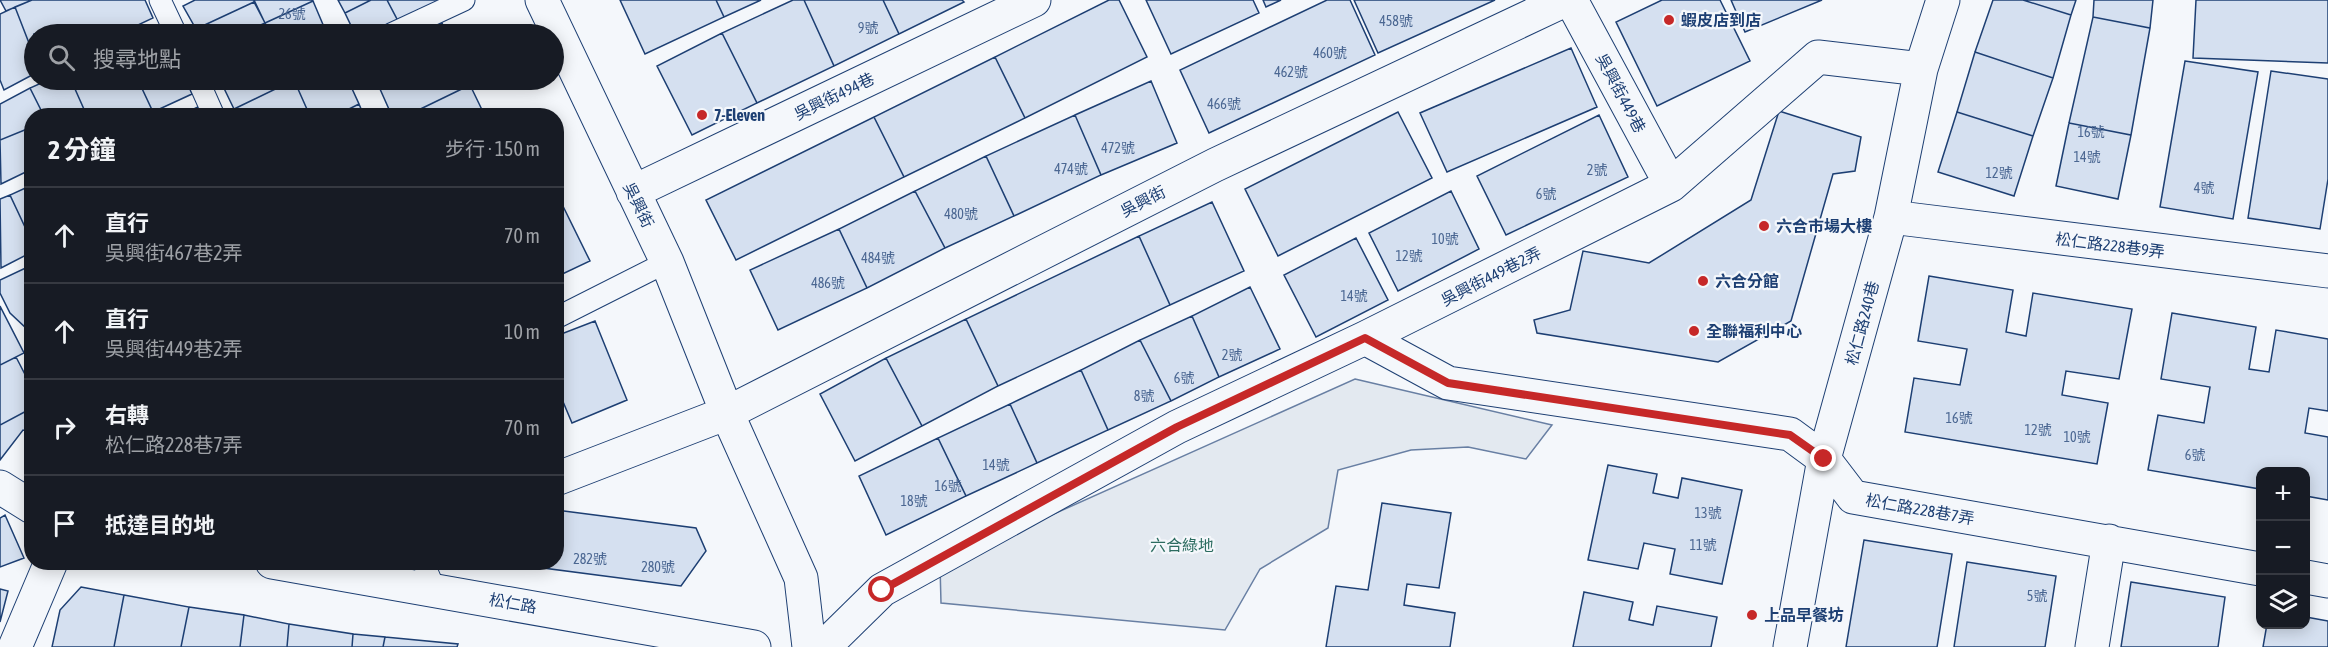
<!DOCTYPE html>
<html lang="zh-TW">
<head>
<meta charset="utf-8">
<style>
  :root { --surface:#171b24; --page:#20242c; --text:#f1f3f6; --muted:#9ea1a6; --line:#363941 }
  body { margin:0; font-family:"Asap Condensed","Noto Sans TC",sans-serif; background:var(--page); color:var(--text) }
  .controls { position:absolute; right:18px; bottom:18px; display:grid; overflow:hidden; border-radius:12px; box-shadow:0 3px 15px #0003 }
  .controls button { width:54px; height:54px; display:grid; place-items:center; padding:0; border:0; border-bottom:2px solid var(--line); background:var(--surface); color:var(--text); font:30px sans-serif }
  .stop { position:absolute; width:18px; height:18px; margin:-14px; border:4px solid #c62828; border-radius:50%; background:#fff }
  .stop.end { background:#c62828; border-color:#fff; box-shadow:0 2px 6px #0008 }
  .list { margin:0; padding:0; list-style:none }
  h2 { display:flex; justify-content:space-between; align-items:center; height:78px; margin:0; padding:0 24px; font-size:26px }
  h2 small { font-size:20px; font-weight:400; color:var(--muted) }
  .list li { display:grid; grid-template-columns:39px 1fr auto; gap:18px; align-items:center; box-sizing:border-box; height:96px; padding:0 24px; border-top:2px solid var(--line) }
  .list b { display:block; font-size:22px; white-space:nowrap }
  .list p { margin:0; font-size:20px; white-space:nowrap; color:var(--muted) }
  .list em { font-size:20px; font-style:normal; color:var(--muted) }
  .icon { flex:none; width:33px; height:33px; fill:none; stroke:currentColor; stroke-width:2; stroke-linecap:round; stroke-linejoin:round }
  .map { position:relative; flex:none; width:2328px; height:647px; overflow:hidden }
  .search { position:absolute; background:var(--surface); box-shadow:0 3px 15px #0003; left:24px; top:24px; width:540px; height:66px; display:flex; align-items:center; gap:15px; box-sizing:border-box; padding:0 21px; border-radius:33px; color:var(--muted); font-size:22px }
  .panel { position:absolute; background:var(--surface); box-shadow:0 3px 15px #0003; left:24px; top:108px; width:540px; height:462px; border-radius:24px }
  .map>svg:first-child { display:block }
  .green { fill:#e3e9f0; stroke:#687fa3; stroke-width:1.5 }
  .building { fill:#d5e0f0; stroke:#1d3f73; stroke-width:1.5 }
  .lines { fill:none; stroke-linecap:round; stroke-linejoin:round }
  .lane-casing { stroke:#1d3f73; stroke-width:23 }
  .street-casing { stroke:#1d3f73; stroke-width:35 }
  .lane { stroke:#f4f7fb; stroke-width:21 }
  .street { stroke:#f4f7fb; stroke-width:33 }
  .route { stroke:#c62828; stroke-width:8 }
  .poi-dot { fill:#c62828; stroke:#f4f7fb; stroke-width:2 }
  .labels { text-anchor:middle; dominant-baseline:central; stroke-width:4.5; stroke-linejoin:round; paint-order:stroke }
  .number-label { font-size:14px; fill:#4b6792 }
  .poi-label { font-size:16px; font-weight:bold; fill:#1d3f73; stroke:#f4f7fb; text-anchor:start }
  .street-label { font-size:16px; fill:#1d3f73; stroke:#f4f7fb }
  .park-label { font-size:16px; fill:#2c6c60; stroke:#f4f7fb }
</style>
</head>
<body>
<div class="map">
<svg width="2328" height="647" viewBox="0 0 2328 647">
  <rect width="100%" height="100%" fill="#f4f7fb"/>
  <path class="green" d="M1355,379L1552,425L1526,459L1468,447L1411,450L1338,470L1328,528L1260,569L1225,630L941,603L940,565Z"/>
  <path class="building" d="M0,0H32L6,11Z
    M32,0H145L153,18L119,34H34V56L15,7Z
    M195,0H254V2L196,29L183,6Z
    M254,0H312L313,1L265,23Z
    M338,0H371L345,13Z
    M371,0H387L398,21L371,34H355L345,13Z
    M387,0H441L398,21Z
    M620,0H716L724,17L645,54Z
    M716,0H761L724,17Z
    M793,0H804L834,66L757,103L722,33Z
    M804,0H883L899,34L834,66Z
    M883,0H962L964,2L899,34Z
    M1109,0H1119L1147,57L1025,118L995,57Z
    M1146,0H1253L1259,13L1171,54Z
    M1263,0H1281L1266,7Z
    M1327,0H1350L1375,55L1209,133L1180,70Z
    M1354,0H1495L1378,53Z
    M1662,0H1720L1750,61L1657,106L1616,22Z
    M1731,0H1822L1745,32Z
    M1993,0H2023L2071,15L2053,78L1975,52Z
    M2023,0H2076L2071,15Z
    M2094,0H2153L2150,28L2093,17Z
    M2196,0H2328V63L2193,58Z
    M313,1L327,34H271L265,23Z
    M254,2L265,23L241,34H199L196,29Z
    M15,7L34,56V74L4,90L0,80V14Z
    M2093,17L2150,28L2131,135L2069,123Z
    M265,23L271,34H241Z
    M442,23L447,34H416Z
    M161,26L165,34H144Z
    M722,33L757,103L692,135L657,66Z
    M1571,48L1597,107L1447,172L1420,113Z
    M1975,52L2053,78L2033,136L1957,112Z
    M995,57L1025,118L904,177L874,117Z
    M2185,61L2258,72L2233,219L2160,207Z
    M2271,71L2328,79V179L2320,229L2248,218Z
    M48,80H71L87,116H44L30,88Z
    M71,80H138L153,112L146,116H87Z
    M138,80H186L192,94L153,112Z
    M220,80H294L234,109Z
    M294,80L310,116H237L234,109Z
    M294,80H348L359,104L335,116H310Z
    M376,80H467L470,85L406,116H392Z
    M1151,81L1177,143L1101,175L1075,115Z
    M470,85L485,116H406Z
    M30,88L44,116H32V127L0,140V104Z
    M359,104L364,116H335Z
    M200,106L205,116H179Z
    M1779,111L1861,137L1855,171L1833,174L1791,321L1718,362L1537,333L1534,320L1570,310L1583,251L1649,263L1751,200Z
    M1398,112L1432,178L1278,256L1245,189Z
    M1957,112L2033,136L2014,196L1938,172Z
    M1075,115L1101,175L1014,216L986,156Z
    M1599,115L1628,177L1506,235L1477,176Z
    M874,117L904,177L736,260L706,200Z
    M2069,123L2131,135L2118,199L2056,186Z
    M32,127V169L1,184L0,140Z
    M986,156L1014,216L945,248L915,191Z
    M32,185V242L10,195Z
    M915,191L945,248L867,288L839,229Z
    M1451,191L1479,249L1398,291L1369,233Z
    M556,192L590,261L556,277Z
    M10,195L32,242V252L1,268L0,199Z
    M1212,202L1244,271L1170,305L1139,236Z
    M839,229L867,288L778,330L750,270Z
    M1139,236L1170,305L998,386L966,319Z
    M1356,238L1388,300L1316,337L1284,275Z
    M32,265V325L26,328L10,313L0,293V280Z
    M1929,276L2013,290L2006,332L2026,336L2033,293L2132,309L2119,379L2066,371L2062,395L2108,403L2097,464L1905,432L1914,378L1960,385L1967,349L1918,341Z
    M1250,287L1280,349L1219,377L1192,316Z
    M0,306L24,353L0,365Z
    M2172,313L2256,327L2249,369L2269,372L2276,330L2328,339V411L2309,408L2305,433L2328,437V500L2306,496V472H2260V489L2148,470L2158,415L2204,423L2210,387L2161,379Z
    M1192,316L1219,377L1171,401L1140,340Z
    M966,319L998,386L922,426L886,358Z
    M595,321L627,400L572,423L556,385V336Z
    M1140,340L1171,401L1108,430L1081,370Z
    M16,357L32,388V408L0,425V365Z
    M886,358L922,426L855,461L820,394Z
    M1081,370L1108,430L1037,463L1010,404Z
    M1010,404L1037,463L966,496L938,438Z
    M32,408V432L23,430L0,460V425Z
    M938,438L966,496L886,535L859,476Z
    M1608,465L1657,474L1653,493L1678,498L1682,478L1742,490L1722,584L1670,574L1675,549L1644,543L1638,569L1588,560Z
    M1382,503L1451,513L1439,588L1407,584L1404,605L1455,613L1450,647H1326L1336,586L1368,590Z
    M556,510L696,528L706,551L681,586L528,566L529,562H556Z
    M5,515L24,558L0,567V518Z
    M1864,540L1952,554L1937,647H1846Z
    M1967,562L2056,576L2045,647H1954Z
    M2131,582L2225,597L2218,647H2121Z
    M81,587L124,595L114,647H52L60,610Z
    M0,589L8,591L0,622Z
    M1584,592L1633,602L1629,620L1653,625L1657,606L1717,617L1711,647H1573Z
    M124,595L189,607L181,647H114Z
    M189,607L244,615L240,647H181Z
    M244,615L289,624L287,647H240Z
    M2306,617L2328,621V647H2263L2267,624H2306Z
    M289,624L353,634L352,647H287Z
    M353,634L385,637L383,647H352Z
    M385,637L458,644L457,647H383Z"/>
  <g class="lines">
    <g class="lane-casing">
      <path id="lane" d="M160,0L176,34
        M391,34L464,0
        M198,80L214,116
        M556,318L667,262
        M423,562L435,590"/>
    </g>
    <g class="street-casing">
      <path id="street" d="M542,0L667,262L727,413L801,578L809,647
        M1571,0L1671,185
        M633,192L1034,0
        M1891,217L2328,271
        M1365,338L1448,383L1790,434L1824,459L1853,497L2260,569
        M556,479L727,413L1215,165L1565,0
        M0,487L32,507
        M272,562L754,647
        M2306,577L2328,581
        M15,647L51,562
        M824,647L882,590L1177,427L1365,338L1671,185L1818,57L1921,69
        M1790,647L1824,459L1891,217L1921,69L1943,0
        M2092,647L2109,541"/>
    </g>
    <use href="#lane" class="lane"/>
    <use href="#street" class="street"/>
  </g>
  <g class="lines">
    <path class="route" d="M882,590L1177,427L1365,338L1448,383L1790,435L1824,459"/>
  </g>
  <g class="poi-dot">
    <circle cx="1669" cy="20" r="6"/>
    <circle cx="702" cy="115" r="6"/>
    <circle cx="1764" cy="226" r="6"/>
    <circle cx="1703" cy="281" r="6"/>
    <circle cx="1694" cy="331" r="6"/>
    <circle cx="1752" cy="615" r="6"/>
  </g>
  <g class="labels">
    <g class="number-label">
      <text x="292" y="14">26號</text>
      <text x="1396" y="21">458號</text>
      <text x="868" y="28">9號</text>
      <text x="1330" y="53">460號</text>
      <text x="1291" y="72">462號</text>
      <text x="1224" y="104">466號</text>
      <text x="2091" y="132">16號</text>
      <text x="1118" y="148">472號</text>
      <text x="2087" y="157">14號</text>
      <text x="1071" y="169">474號</text>
      <text x="1597" y="170">2號</text>
      <text x="1999" y="173">12號</text>
      <text x="2204" y="188">4號</text>
      <text x="1546" y="194">6號</text>
      <text x="961" y="214">480號</text>
      <text x="1445" y="239">10號</text>
      <text x="1409" y="256">12號</text>
      <text x="878" y="258">484號</text>
      <text x="828" y="283">486號</text>
      <text x="1354" y="296">14號</text>
      <text x="1232" y="355">2號</text>
      <text x="1184" y="378">6號</text>
      <text x="1144" y="396">8號</text>
      <text x="1959" y="418">16號</text>
      <text x="2038" y="430">12號</text>
      <text x="2077" y="437">10號</text>
      <text x="2195" y="455">6號</text>
      <text x="996" y="465">14號</text>
      <text x="948" y="486">16號</text>
      <text x="914" y="501">18號</text>
      <text x="1708" y="513">13號</text>
      <text x="1703" y="545">11號</text>
      <text x="590" y="559">282號</text>
      <text x="658" y="567">280號</text>
      <text x="2037" y="596">5號</text>
    </g>
    <g class="poi-label">
      <text x="1681" y="20">蝦皮店到店</text>
      <text x="714" y="115">7-Eleven</text>
      <text x="1776" y="226">六合市場大樓</text>
      <text x="1715" y="281">六合分館</text>
      <text x="1706" y="331">全聯福利中心</text>
      <text x="1764" y="615">上品早餐坊</text>
    </g>
    <g class="street-label">
      <text transform="translate(1621 93) rotate(62)">吳興街449巷</text>
      <text transform="translate(834 96) rotate(-26)">吳興街494巷</text>
      <text transform="translate(1143 201) rotate(-27)">吳興街</text>
      <text transform="translate(639 205) rotate(64)">吳興街</text>
      <text transform="translate(2110 245) rotate(7)">松仁路228巷9弄</text>
      <text transform="translate(1491 276) rotate(-27)">吳興街449巷2弄</text>
      <text transform="translate(1862 323) rotate(-75)">松仁路240巷</text>
      <text transform="translate(1920 509) rotate(10)">松仁路228巷7弄</text>
      <text transform="translate(513 603) rotate(10)">松仁路</text>
    </g>
    <g class="park-label">
      <text x="1182" y="545">六合綠地</text>
    </g>
  </g>
</svg>
<div class="controls">
<button>+</button>
<button>−</button>
<button><svg class="icon" aria-label="layers" viewBox="0 0 24 24"><path d="M12 4l9 5-9 5-9-5zM3 14l9 5 9-5"/></svg></button>
</div>
<div class="stop" style="left:882px;top:590px"></div>
<div class="stop end" style="left:1824px;top:459px"></div>
<div class="search"><svg class="icon" aria-label="search" viewBox="0 0 24 24"><circle cx="10" cy="10" r="6"/><path d="M15 15l6 6"/></svg>搜尋地點</div>
<section class="panel">
<h2>2 分鐘<small>步行 · 150 m</small></h2>
<ul class="list">
<li><svg class="icon" aria-label="ahead" viewBox="0 0 24 24"><path d="M12 20V5M6 11l6-6 6 6"/></svg><div><b>直行</b><p>吳興街467巷2弄</p></div><em>70 m</em></li>
<li><svg class="icon" aria-label="ahead" viewBox="0 0 24 24"><path d="M12 20V5M6 11l6-6 6 6"/></svg><div><b>直行</b><p>吳興街449巷2弄</p></div><em>10 m</em></li>
<li><svg class="icon" aria-label="right" viewBox="0 0 24 24"><path d="M7 20v-9h11M14 6l5 5-5 5"/></svg><div><b>右轉</b><p>松仁路228巷7弄</p></div><em>70 m</em></li>
<li><svg class="icon" aria-label="arrive" viewBox="0 0 24 24"><path d="M6 21V4h12l-3 4 3 4H6"/></svg><div><b>抵達目的地</b></div></li>
</ul>
</section>
</div>
</body>
</html>
